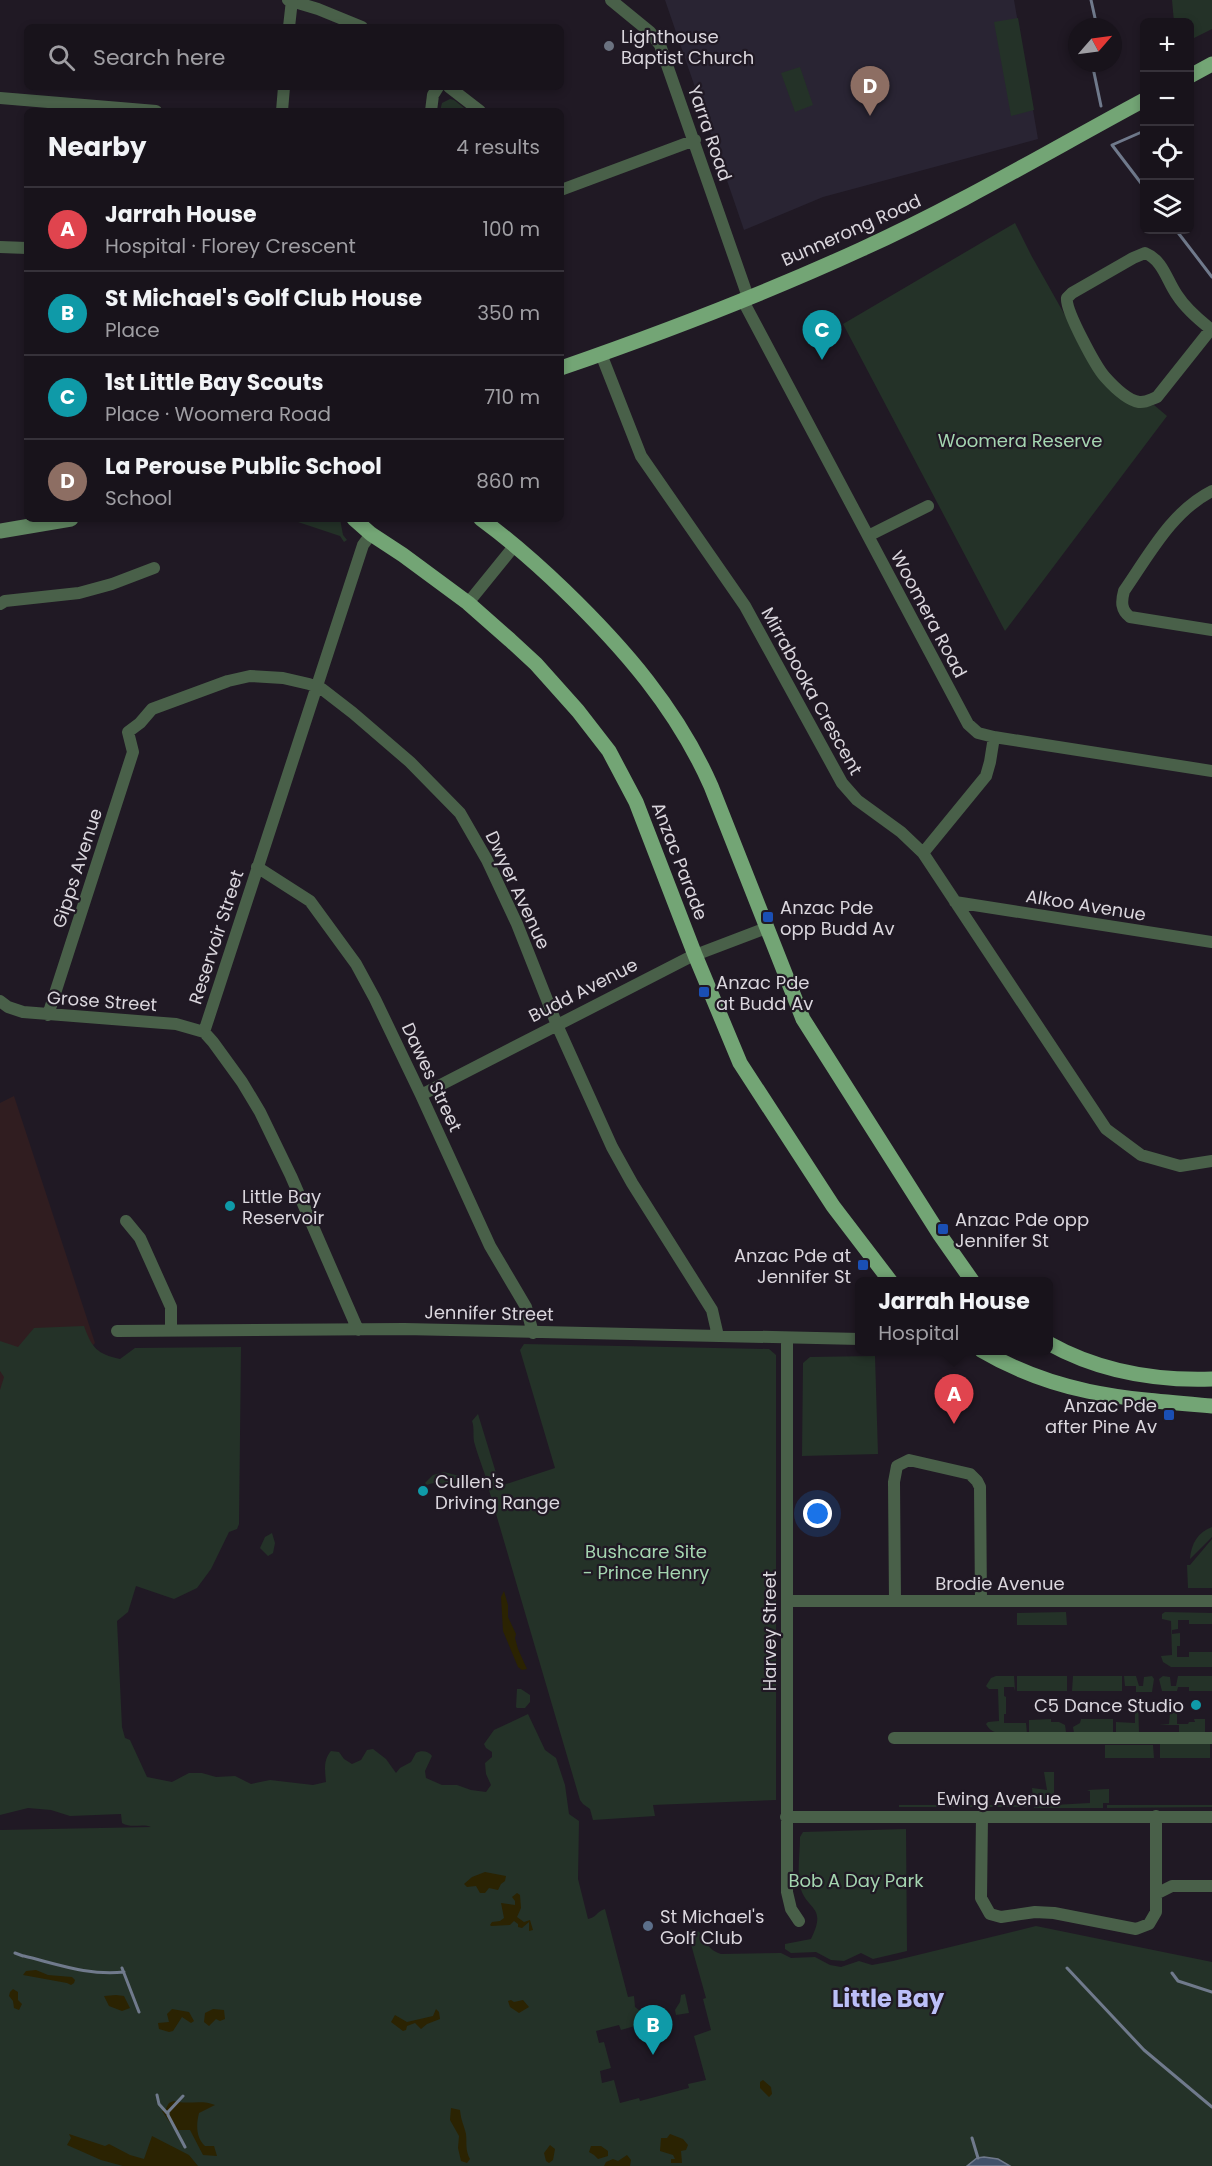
<!DOCTYPE html>
<html lang="en">
<head>
<meta charset="utf-8">
<style>
  :root { --surface:#18131b; --page:#211c24; --text:#f1f3f6; --muted:#9f9ea3; --line:#36323a; --accent:#0f766e }
  body { margin:0; font-family:Poppins,sans-serif; background:var(--page); color:var(--text) }
  .controls { position:absolute; right:18px; top:18px; display:grid; overflow:hidden; border-radius:9px; box-shadow:0 3px 9px #0003 }
  .controls button { width:54px; height:54px; display:grid; place-items:center; padding:0; border:0; border-bottom:2px solid var(--line); background:var(--surface); color:var(--text); font:30px sans-serif }
  .compass { position:absolute; left:1068px; top:18px; width:54px; height:54px; border-radius:50%; background:var(--surface); box-shadow:0 3px 9px #0003; rotate:62deg }
  .you { position:absolute; left:818px; top:1514px; width:21px; height:21px; margin:-15px; border:4px solid #fff; border-radius:50%; background:#1a73e8; box-shadow:0 0 0 9px #1a73e833 }
  .badge { display:grid; place-items:center; width:39px; height:39px; border-radius:50%; background:var(--accent); color:#fff; font-size:20px; font-weight:700 }
  .pin { position:absolute; translate:-50% -50px; filter:drop-shadow(0 2px 3px #0008) }
  .pin::after { content:''; position:absolute; top:32px; width:21px; height:18px; background:inherit; clip-path:polygon(0 0,100% 0,50% 100%) }
  .popup { position:absolute; left:855px; top:1277px; width:198px; height:78px; box-sizing:border-box; display:grid; place-content:center; border-radius:9px; background:var(--surface); filter:drop-shadow(0 2px 4px #0005); font-size:20px; white-space:nowrap; color:var(--muted) }
  .popup b { font-size:22px; color:var(--text) }
  .popup::after { content:''; position:absolute; left:50%; top:100%; margin-left:-12px; border:12px solid transparent; border-top-color:var(--surface) }
  .list { margin:0; padding:0; list-style:none }
  h2 { display:flex; justify-content:space-between; align-items:center; height:78px; margin:0; padding:0 24px; font-size:26px }
  h2 small { font-size:20px; font-weight:400; color:var(--muted) }
  .list li { display:grid; grid-template-columns:39px 1fr auto; gap:18px; align-items:center; box-sizing:border-box; height:84px; padding:0 24px; border-top:2px solid var(--line) }
  .list b { display:block; font-size:22px; white-space:nowrap }
  .list p { margin:0; font-size:20px; white-space:nowrap; color:var(--muted) }
  .list em { font-size:20px; font-style:normal; color:var(--muted) }
  .icon { flex:none; width:33px; height:33px; fill:none; stroke:currentColor; stroke-width:2; stroke-linecap:round; stroke-linejoin:round }
  .map { position:relative; flex:none; width:1212px; height:2166px; overflow:hidden }
  .search { position:absolute; background:var(--surface); box-shadow:0 3px 9px #0003; left:24px; top:24px; width:540px; height:66px; display:flex; align-items:center; gap:15px; box-sizing:border-box; padding:0 21px; border-radius:9px; color:var(--muted); font-size:22px }
  .panel { position:absolute; background:var(--surface); box-shadow:0 3px 9px #0003; left:24px; top:108px; width:540px; height:414px; border-radius:9px }
  .map>svg:first-child { display:block }
  .industrial { fill:#301d20 }
  .education { fill:#292433 }
  .green { fill:#243228 }
  .sand { fill:#2b2302 }
  .water { fill:#42526a; stroke:#707a8c; stroke-width:1.5 }
  .lines { fill:none; stroke-linecap:round; stroke-linejoin:round }
  .stream { stroke:#707a8c; stroke-width:3 }
  .street { stroke:#496049; stroke-width:12 }
  .secondary { stroke:#618762; stroke-width:15 }
  .primary { stroke:#73a575; stroke-width:15 }
  .worship-dot { fill:#6b7280; stroke:#201924; stroke-width:2 }
  .transit-dot { fill:#1a4fb4; stroke:#201924; stroke-width:2 }
  .culture-dot { fill:#0f9aa8; stroke:#201924; stroke-width:2 }
  .service-dot { fill:#5c6f8a; stroke:#201924; stroke-width:2 }
  .labels { text-anchor:middle; dominant-baseline:central; stroke-width:4.5; stroke-linejoin:round; paint-order:stroke }
  .poi-label { font-size:18px; fill:#dad6dd; stroke:#201924; text-anchor:start }
  .street-label { font-size:18px; fill:#dad6dd; stroke:#201924 }
  .park-label { font-size:18px; fill:#a4d5b0; stroke:#201924 }
  .district-label { font-size:24px; font-weight:bold; fill:#bcbff8; stroke:#201924 }
</style>
</head>
<body>
<div class="map">
<svg width="1212" height="2166" viewBox="0 0 1212 2166">
  <rect width="100%" height="100%" fill="#201924"/>
  <path class="industrial" d="M14,1096L95,1343L0,1438V1103Z"/>
  <path class="education" d="M665,0H1014L1038,139L823,197L744,230Z"/>
  <path class="green" d="M1172,0H1212V29L1190,40V22H1174Z
    M1018,18L1034,110L1011,116L994,22Z
    M800,67L813,105L795,112L781,73Z
    M450,99L454,100L468,111H440L442,103Z
    M1015,223L1031,255L1097,372L1145,407L1154,405L1167,416L1005,631L843,324Z
    M289,519H340L343,535L347,540L344,542L340,536Z
    M84,1326C92,1348 97,1354 120,1359L135,1348L241,1347L239,1524L237,1529L229,1532L211,1569L197,1588L174,1599L136,1586L128,1612L117,1621L122,1727L125,1738L130,1740L147,1777L172,1782L189,1773H202L216,1777L235,1776L251,1784L270,1780L313,1785L326,1782C325,1771 323,1760 331,1751L339,1752L344,1759L352,1764L361,1760L367,1750L373,1749L386,1759L396,1773L400,1768L411,1762L416,1753C421,1750 429,1751 432,1756L425,1771L426,1778L442,1785H457L471,1790L486,1792L491,1785L486,1774L485,1763L492,1757V1752L486,1748L484,1744L494,1730L528,1714L545,1750L556,1758L565,1785L569,1814L579,1821L578,1879L588,1919C596,1918 597,1911 605,1909L628,1997L634,1996L635,2007L648,2017L649,2022L621,2030L619,2025L596,2031L599,2043L604,2042L611,2068L600,2071L602,2083L614,2080L620,2103L639,2098L640,2101L689,2088L688,2084L706,2080L694,2036L711,2030L703,1999L706,1998L687,1930C706,1925 700,1948 721,1954L781,1953L791,1958L815,1957L830,1965L841,1967L859,1961L872,1965L893,1961L1036,1926L1212,1962V2166H0V1830L151,1827C142,1823 132,1829 122,1823L121,1814L70,1816L51,1810L28,1808L0,1815V1390L4,1377L0,1371V1341L18,1347L34,1328Z
    M524,1344L769,1349L776,1355V1800L653,1805L655,1816L593,1820L590,1809L583,1804L580,1800L489,1490C486,1474 479,1460 475,1445C472,1437 475,1429 472,1421L478,1414L500,1486L555,1468L520,1350Z
    M875,1356L878,1454L802,1456L803,1363L810,1357Z
    M444,1472L459,1476L462,1484L459,1488L453,1483C443,1486 438,1480 427,1485L425,1483L433,1475Z
    M1212,1527V1537L1190,1559C1191,1544 1198,1532 1212,1527Z
    M272,1533L275,1543L273,1553L268,1556L260,1548L265,1537Z
    M1212,1539V1588H1188L1187,1565H1190Z
    M1066,1612L1067,1625H1017V1613Z
    M1165,1612L1212,1613V1624H1189V1620H1178V1629L1172,1630V1634L1180,1633V1646H1177V1657H1189V1652H1212V1667H1171L1163,1662L1161,1656L1172,1655L1171,1621L1162,1619V1614Z
    M996,1676H1014L1015,1691L1014,1687H1004V1696L1006,1697V1714H1004V1723H1026L1027,1734C1013,1734 993,1738 986,1724L988,1722L999,1721L998,1689H989L986,1686L991,1678Z
    M1017,1676H1067V1691H1017Z
    M1073,1676H1122V1691H1072Z
    M1124,1676H1136L1139,1686H1143L1144,1677L1152,1676L1154,1679L1152,1692H1136V1686H1125Z
    M1163,1676L1170,1677L1171,1686H1176L1178,1676H1212V1691H1189V1687H1178L1177,1691H1162L1159,1679Z
    M517,1689H521L530,1695V1702L525,1708H517L516,1707Z
    M1135,1698H1138L1139,1733H1116V1722L1135,1723Z
    M1170,1713H1177V1724H1188L1189,1722H1195L1194,1719H1205V1732L1179,1733V1725H1159L1169,1724Z
    M1051,1719V1722H1059L1065,1725L1066,1732L1063,1734H1029V1720Z
    M1081,1719H1113V1734L1074,1733L1073,1727L1080,1723Z
    M1160,1744H1210V1758H1160Z
    M1105,1745H1153L1154,1758H1105Z
    M1044,1772H1054V1805L1090,1803V1791L1087,1790L1109,1789V1803H1103V1808H1034L1032,1788L1047,1790Z
    M899,1805H1030V1807H899Z
    M1107,1805H1212V1807L1107,1808Z
    M906,1829L907,1951L873,1959L861,1953L844,1961L831,1960L816,1952L791,1953L785,1949V1944L811,1939C828,1905 806,1911 800,1886C797,1871 800,1853 800,1837L803,1832Z
    M685,1994L689,2013L676,2015L675,2010L680,2002L681,1995Z"/>
  <path class="sand" d="M504,1591L508,1605V1617L516,1634L515,1638L518,1649L527,1669L522,1670L518,1667L503,1631L501,1597Z
    M485,1872L506,1876L505,1881L501,1884L498,1890L489,1888L485,1893H480L476,1886L467,1887L464,1884L472,1877Z
    M517,1893L520,1895L521,1908L517,1917L524,1922L530,1920L533,1930L529,1931V1922L522,1928L518,1927V1924L514,1921L510,1925L491,1926L490,1925L492,1922L500,1921L504,1918L501,1903L515,1905V1901L512,1897Z
    M36,1970L48,1975L72,1977L75,1980L74,1983L71,1985L67,1983L23,1975L26,1971Z
    M13,1989L18,1992V2000L22,2004L19,2010L14,2008L13,2001L9,1996L10,1992Z
    M116,1995L124,1996L130,2008L122,2011L109,2006L104,1996Z
    M511,2000L514,2002L523,2000L529,2007L519,2013L510,2007L508,2001Z
    M172,2009L189,2012L194,2021L191,2023L182,2017L173,2031L169,2032L159,2029L158,2023L169,2022L167,2014Z
    M213,2009L224,2010L225,2019L220,2021L216,2019L209,2026L204,2022L205,2013Z
    M436,2009L439,2012L440,2019L427,2024L421,2029L415,2023L407,2026L406,2030L403,2031L391,2022L395,2015L407,2022L433,2016Z
    M763,2080L771,2087L772,2094L769,2097L760,2088V2082Z
    M174,2101C187,2105 202,2099 215,2105L199,2113C196,2125 196,2138 205,2146H214L217,2156L203,2155L190,2130H175L162,2111L165,2110L169,2103Z
    M451,2108L460,2110C461,2121 464,2125 466,2134C467,2143 465,2150 470,2159L467,2163L461,2161L458,2148L459,2136L450,2120Z
    M69,2134L105,2146L109,2144L130,2155L144,2159L152,2136L189,2155L198,2166H123L101,2160L67,2145L71,2138Z
    M670,2134L683,2139L688,2145L686,2150L681,2151L682,2163H671V2159H675L673,2155L660,2151L661,2138H667Z
    M550,2145L555,2149L553,2160L549,2163L546,2161L544,2153Z
    M591,2146H601L608,2151V2156L598,2159L594,2155L589,2152Z
    M627,2155L631,2160L630,2166H604L606,2162L613,2159L618,2161Z"/>
  <path class="water" d="M984,2157L998,2159L1010,2166H967L977,2158Z"/>
  <g class="lines">
    <path class="stream" d="M1091,0L1097,27
      M1092,63L1101,106
      M1144,131L1112,145L1144,187
      M1176,230L1212,277
      M15,1953L23,1956
      M24,1956C57,1964 89,1976 124,1972
      M122,1968L139,2012
      M1067,1968L1144,2050L1212,2107
      M1172,1973L1178,1981L1212,1992
      M157,2095L159,2104L167,2113
      M183,2096L168,2112V2115L185,2147
      M972,2138L978,2158"/>
    <path class="street" d="M288,0L318,9L362,27
      M611,0L650,32L660,45L748,297
      M289,27L292,0
      M449,87L480,111
      M0,98L156,111
      M282,111L284,87
      M431,111L433,95L438,87
      M561,190L695,140
      M0,247L27,248
      M742,299L968,724L978,733L994,737L1212,771
      M1211,329L1157,397C1151,399 1146,403 1139,402C1127,400 1113,386 1105,377C1096,367 1065,310 1067,298L1072,293L1133,258L1145,253C1163,260 1167,281 1177,295C1186,309 1199,320 1212,330
      M601,354L641,456L745,606L842,783L857,800L901,832L923,853L1106,1129L1141,1155L1180,1166L1212,1161
      M1212,491C1172,511 1149,555 1124,591C1121,602 1121,610 1130,617L1212,630
      M868,536L928,506
      M468,603L515,545
      M0,604L5,601L79,593L112,584L154,568
      M923,853L986,776L990,762L994,737
      M257,867L310,901L356,964L375,999L421,1095L490,1246L526,1307L533,1333
      M955,902L1212,942
      M0,1001L8,1007L23,1012L176,1024L204,1032L213,1042L242,1082L260,1112L291,1176L358,1330
      M48,1015L133,752L128,732L140,723L152,709L228,681L250,676L283,678L309,684L322,689L353,713L410,762L460,813L487,860L517,924L557,1025L612,1147L632,1183L712,1310L718,1336
      M204,1032L363,545L371,534
      M421,1095L690,957L766,928
      M126,1221L140,1238L171,1307V1329
      M117,1331L404,1329L860,1339
      M787,1338V1892L791,1909L799,1921
      M788,1601H1212
      M895,1601L894,1482L897,1466L909,1460L970,1474L977,1481L980,1487L981,1601
      M894,1738H1212
      M982,1816L981,1898L990,1914L1001,1917L1035,1912L1054,1913L1136,1929L1149,1924L1156,1912V1816
      M786,1817H1212
      M1156,1894L1172,1886H1212"/>
    <path class="secondary" d="M0,531L71,519"/>
    <path class="primary" d="M1190,76L1212,64
      M561,368C662,333 764,294 862,249C959,205 1051,150 1144,100
      M354,519L371,534L403,555L468,603L510,640L536,664L578,711L609,751L636,802L695,955L740,1063L833,1206L891,1282
      M481,519C511,541 538,565 564,590C624,648 677,709 711,786L803,1019L940,1235L973,1282
      M1048,1343C1098,1371 1155,1381 1212,1379
      M981,1350C1057,1395 1127,1399 1212,1406"/>
  </g>
  <circle class="worship-dot" cx="609" cy="46" r="6"/>
  <g class="transit-dot">
    <rect x="762" y="911" width="12" height="12" rx="3"/>
    <rect x="698" y="986" width="12" height="12" rx="3"/>
    <rect x="937" y="1223" width="12" height="12" rx="3"/>
    <rect x="857" y="1259" width="12" height="12" rx="3"/>
    <rect x="1163" y="1409" width="12" height="12" rx="3"/>
  </g>
  <g class="culture-dot">
    <circle cx="230" cy="1206" r="6"/>
    <circle cx="423" cy="1491" r="6"/>
    <circle cx="1196" cy="1705" r="6"/>
  </g>
  <circle class="service-dot" cx="648" cy="1926" r="6"/>
  <g class="labels">
    <g class="poi-label">
      <text x="621" y="36">Lighthouse<tspan x="621" dy="21">Baptist Church</tspan></text>
      <text x="780" y="907">Anzac Pde<tspan x="780" dy="21">opp Budd Av</tspan></text>
      <text x="716" y="982">Anzac Pde<tspan x="716" dy="21">at Budd Av</tspan></text>
      <text x="242" y="1196">Little Bay<tspan x="242" dy="21">Reservoir</tspan></text>
      <text x="955" y="1219">Anzac Pde opp<tspan x="955" dy="21">Jennifer St</tspan></text>
      <text x="851" y="1255" text-anchor="end">Anzac Pde at<tspan x="851" dy="21">Jennifer St</tspan></text>
      <text x="1157" y="1405" text-anchor="end">Anzac Pde<tspan x="1157" dy="21">after Pine Av</tspan></text>
      <text x="435" y="1481">Cullen's<tspan x="435" dy="21">Driving Range</tspan></text>
      <text x="1184" y="1705" text-anchor="end">C5 Dance Studio</text>
      <text x="660" y="1916">St Michael's<tspan x="660" dy="21">Golf Club</tspan></text>
    </g>
    <g class="street-label">
      <text transform="translate(710 133) rotate(71)">Yarra Road</text>
      <text transform="translate(851 230) rotate(-24)">Bunnerong Road</text>
      <text transform="translate(929 614) rotate(62)">Woomera Road</text>
      <text transform="translate(812 691) rotate(61)">Mirrabooka Crescent</text>
      <text transform="translate(680 861) rotate(69)">Anzac Parade</text>
      <text transform="translate(77 868) rotate(-72)">Gipps Avenue</text>
      <text transform="translate(518 890) rotate(65)">Dwyer Avenue</text>
      <text transform="translate(1086 905) rotate(9)">Alkoo Avenue</text>
      <text transform="translate(216 937) rotate(-72)">Reservoir Street</text>
      <text transform="translate(583 990) rotate(-27)">Budd Avenue</text>
      <text transform="translate(102 1001) rotate(4)">Grose Street</text>
      <text transform="translate(432 1077) rotate(65)">Dawes Street</text>
      <text transform="translate(489 1313) rotate(1)">Jennifer Street</text>
      <text x="1000" y="1583">Brodie Avenue</text>
      <text transform="translate(769 1631) rotate(-90)">Harvey Street</text>
      <text x="999" y="1798">Ewing Avenue</text>
    </g>
    <g class="park-label">
      <text x="1020" y="440">Woomera Reserve</text>
      <text x="646" y="1551">Bushcare Site<tspan x="646" dy="21">- Prince Henry</tspan></text>
      <text x="856" y="1880">Bob A Day Park</text>
    </g>
    <g class="district-label">
      <text x="888" y="1998">Little Bay</text>
    </g>
  </g>
</svg>
<div class="controls">
<button>+</button>
<button>−</button>
<button><svg class="icon" aria-label="locate" viewBox="0 0 24 24"><circle cx="12" cy="12" r="6"/><path d="M12 2v4M12 18v4M2 12h4M18 12h4"/></svg></button>
<button><svg class="icon" aria-label="layers" viewBox="0 0 24 24"><path d="M12 4l9 5-9 5-9-5zM3 14l9 5 9-5"/></svg></button>
</div>
<svg class="compass" viewBox="-18 -18 36 36"><path d="M0-13l5 13h-10z" fill="#e53935"/><path d="M0 13l5-13h-10z" fill="#9f9ea3"/></svg>
<div class="you"></div>
<div class="pin badge" style="left:954px;top:1424px;background:#e0444e">A</div>
<div class="popup"><b>Jarrah House</b>Hospital</div>
<div class="pin badge" style="left:653px;top:2055px;background:#0f9aa8">B</div>
<div class="pin badge" style="left:822px;top:360px;background:#0f9aa8">C</div>
<div class="pin badge" style="left:870px;top:116px;background:#8d6e63">D</div>
<div class="search"><svg class="icon" aria-label="search" viewBox="0 0 24 24"><circle cx="10" cy="10" r="6"/><path d="M15 15l6 6"/></svg>Search here</div>
<section class="panel">
<h2>Nearby<small>4 results</small></h2>
<ul class="list">
<li><span class="badge" style="background:#e0444e">A</span><div><b>Jarrah House</b><p>Hospital · Florey Crescent</p></div><em>100 m</em></li>
<li><span class="badge" style="background:#0f9aa8">B</span><div><b>St Michael's Golf Club House</b><p>Place</p></div><em>350 m</em></li>
<li><span class="badge" style="background:#0f9aa8">C</span><div><b>1st Little Bay Scouts</b><p>Place · Woomera Road</p></div><em>710 m</em></li>
<li><span class="badge" style="background:#8d6e63">D</span><div><b>La Perouse Public School</b><p>School</p></div><em>860 m</em></li>
</ul>
</section>
</div>
</body>
</html>
